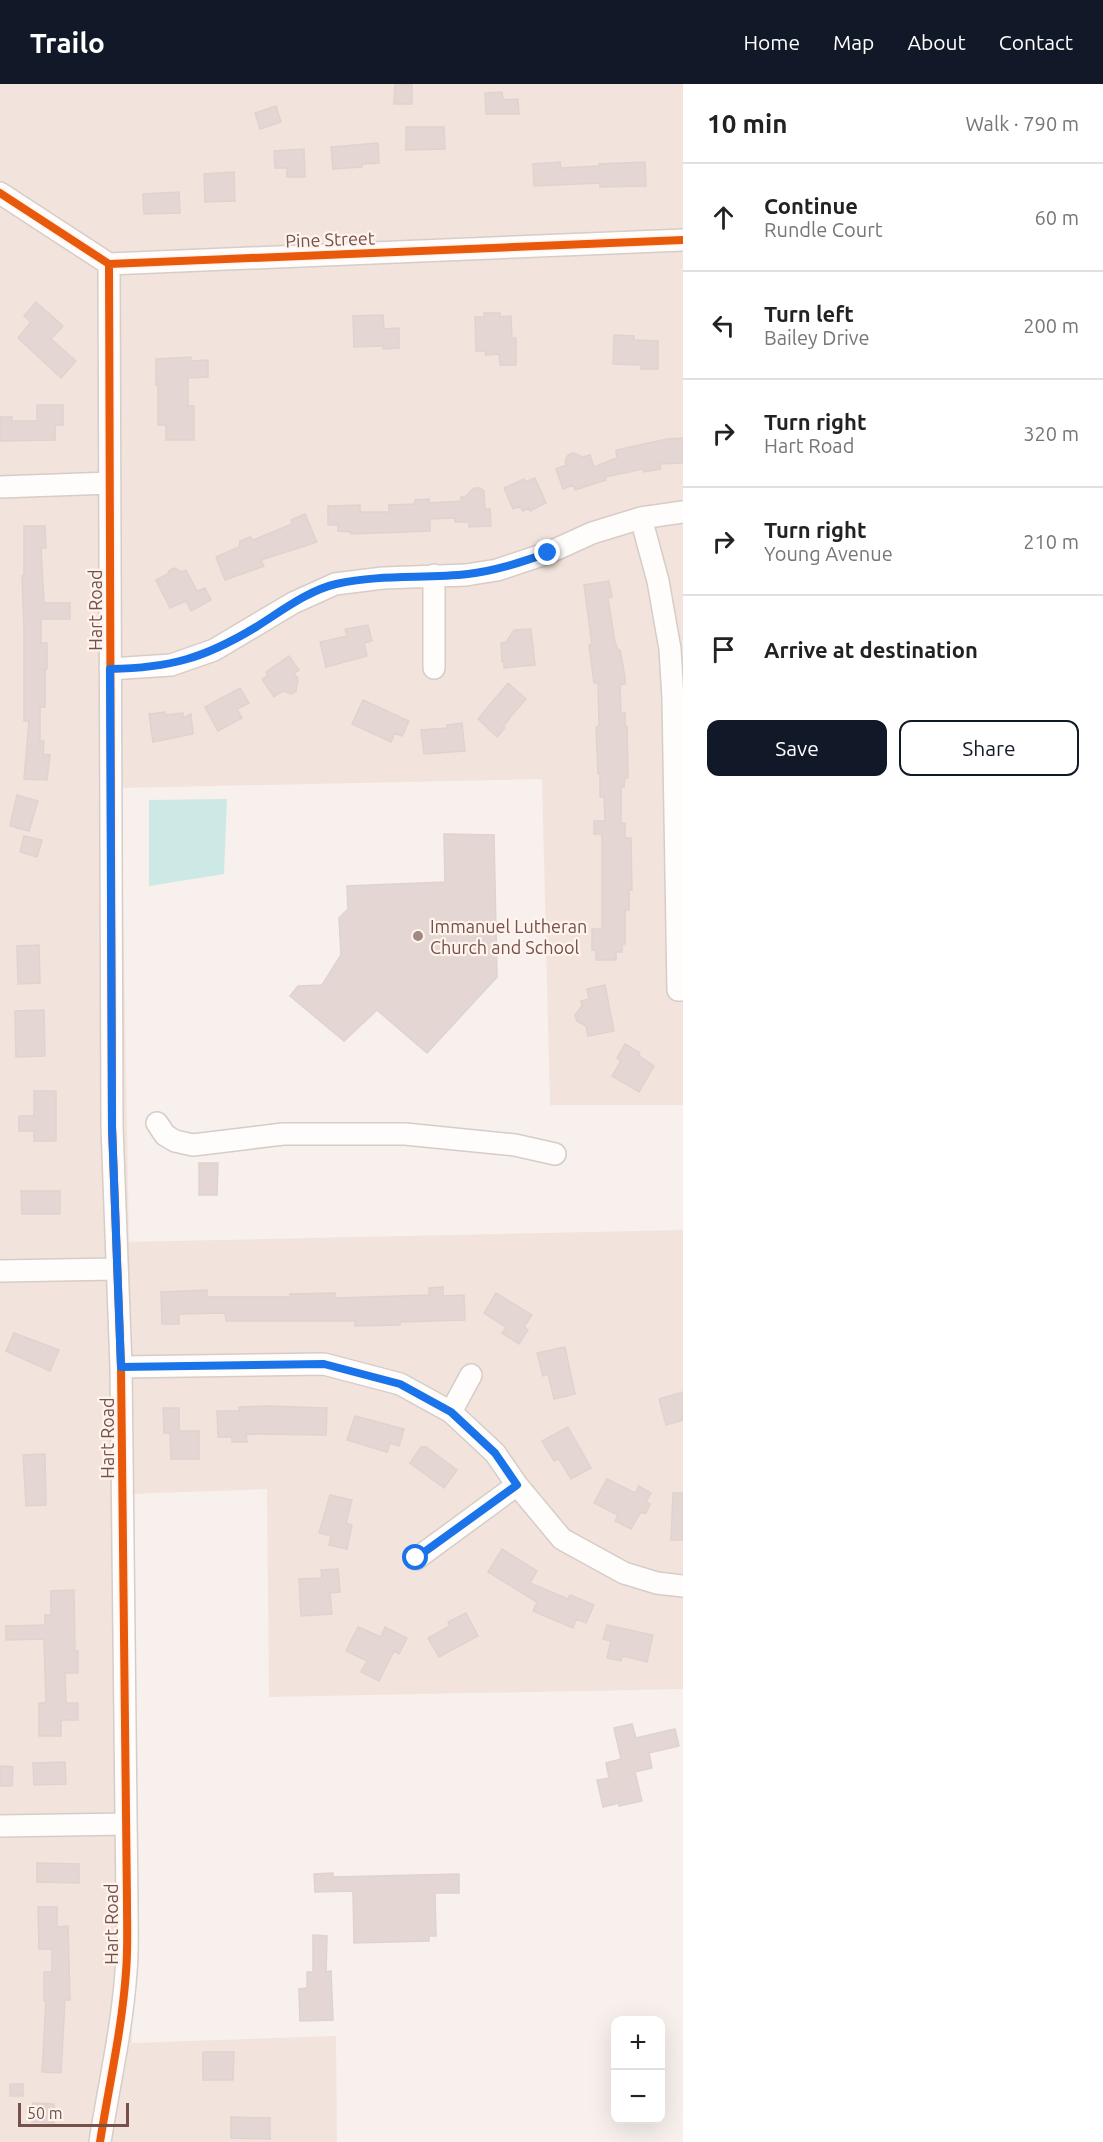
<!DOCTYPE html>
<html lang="en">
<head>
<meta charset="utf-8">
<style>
  :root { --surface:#fff; --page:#f2f2f2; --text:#222; --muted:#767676; --line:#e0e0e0; --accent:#111827 }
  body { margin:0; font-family:Ubuntu,sans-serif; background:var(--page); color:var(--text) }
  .controls { position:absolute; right:18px; bottom:18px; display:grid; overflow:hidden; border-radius:12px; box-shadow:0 6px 24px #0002 }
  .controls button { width:54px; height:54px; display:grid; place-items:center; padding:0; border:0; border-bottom:2px solid var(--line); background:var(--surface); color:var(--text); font:30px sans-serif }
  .scale { position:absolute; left:18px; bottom:15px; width:111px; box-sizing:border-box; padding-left:6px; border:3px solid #76504b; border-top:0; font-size:16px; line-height:21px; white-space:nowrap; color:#76504b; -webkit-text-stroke:4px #fff4ed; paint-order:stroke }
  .stop { position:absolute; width:18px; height:18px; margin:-14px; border:4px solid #1a73e8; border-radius:50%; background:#fff }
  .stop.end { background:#1a73e8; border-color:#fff; box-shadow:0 2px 6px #0008 }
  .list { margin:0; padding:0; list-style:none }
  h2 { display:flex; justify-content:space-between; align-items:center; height:78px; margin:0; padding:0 24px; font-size:26px }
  h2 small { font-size:20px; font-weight:400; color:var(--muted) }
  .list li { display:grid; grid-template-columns:39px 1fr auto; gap:18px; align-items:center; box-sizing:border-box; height:108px; padding:0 24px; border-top:2px solid var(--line) }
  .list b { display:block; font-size:22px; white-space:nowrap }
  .list p { margin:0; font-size:20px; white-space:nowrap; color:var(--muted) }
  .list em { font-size:20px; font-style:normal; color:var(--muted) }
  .actions { display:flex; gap:12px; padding:18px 24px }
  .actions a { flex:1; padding:14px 0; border:2px solid var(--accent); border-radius:12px; text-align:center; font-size:21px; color:var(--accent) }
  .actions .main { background:var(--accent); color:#fff }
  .icon { flex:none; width:33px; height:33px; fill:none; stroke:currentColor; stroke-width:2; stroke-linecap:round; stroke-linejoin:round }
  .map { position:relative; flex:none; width:683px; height:2058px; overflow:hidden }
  header { display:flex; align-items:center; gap:36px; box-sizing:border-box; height:84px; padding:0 30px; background:var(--accent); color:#fff }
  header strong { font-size:28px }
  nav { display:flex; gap:33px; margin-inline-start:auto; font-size:21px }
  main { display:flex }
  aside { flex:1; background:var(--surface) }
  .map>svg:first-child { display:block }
  .residential { fill:#f2e4dc }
  .water { fill:#cde9e6 }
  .building { fill:#e4d7d3; stroke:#e0d2ce; stroke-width:1.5 }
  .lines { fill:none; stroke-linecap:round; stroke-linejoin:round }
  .minor-casing { stroke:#d6ccc8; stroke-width:24 }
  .minor { stroke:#fefdfc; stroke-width:21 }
  .cycleway-casing { stroke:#fff4ed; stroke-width:11 }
  .cycleway { stroke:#e8590c; stroke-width:8 }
  .route { stroke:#1a73e8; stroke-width:8 }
  .poi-dot { fill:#a38883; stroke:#fff4ed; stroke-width:2 }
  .labels { text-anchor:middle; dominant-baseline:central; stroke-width:4.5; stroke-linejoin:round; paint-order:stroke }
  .street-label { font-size:18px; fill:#76504b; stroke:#fff4ed }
  .poi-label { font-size:18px; fill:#76504b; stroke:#fff4ed; text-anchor:start }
</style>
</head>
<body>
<header>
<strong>Trailo</strong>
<nav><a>Home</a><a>Map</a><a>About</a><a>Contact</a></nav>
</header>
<main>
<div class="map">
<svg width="683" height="2058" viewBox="0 0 683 2058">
  <rect width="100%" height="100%" fill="#f7f0ec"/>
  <path class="residential" d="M0,0H683V1021H550L542,695L121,704L129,1158L683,1146V1605L269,1613L267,1405L129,1410L132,1959L336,1952L337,2058H0Z"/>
  <path class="water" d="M227,715L224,790L149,802V716Z"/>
  <path class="building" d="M395,0L412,1V20H394Z
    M502,8L503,16L518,15L519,30H486L485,9Z
    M276,22L281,38L260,45L255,29Z
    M406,43H444L445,65L406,66Z
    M378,59L379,79L362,80V83L333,85L331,63Z
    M304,65L305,93H287V84H275L274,67Z
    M560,78L561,84L599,82V80L645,78L646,102L600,103V99L534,102L533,80Z
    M234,88L235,117L205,118L204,90Z
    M179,108L180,129L144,130L143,110Z
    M36,218L63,242L51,255L76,277L61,294L18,254L31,238L24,232Z
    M484,229H500V233L511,232L512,254H516V281H500L499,270L486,271L485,267H476L475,233H484Z
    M383,231L384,245L399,244V264L383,265V262L354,263L353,232Z
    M614,251L634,252V256L658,257V285H641V281L613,280Z
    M191,273V277L208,276V293L188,294V322H194V356H166V341H158V300L156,301V275Z
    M37,321H63V341H55V356L0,357V333H12V337H37Z
    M683,354V379L660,380L661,385L644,388L643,385L605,393L606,396L575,406L573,401L563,405L556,385L567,381L565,378L568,371L573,369L583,373L590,371L594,383L617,374L616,366L667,355Z
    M535,394L546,419L530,427L529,424L523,427L520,422L513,425L504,404L524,395L525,398Z
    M474,404H480L484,407L485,425H490L491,442L469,443V438H455V434L430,435V447L351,450V448L338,447V441H328V422L360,421V428H389V421L414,420L415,416L429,415V419L461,417V413L466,412Z
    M305,430L317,458L261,476L264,482L225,496L216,473L239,463L240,457L250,453L253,456L292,440L291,436Z
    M24,442H45L46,464H41L44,519H70V535H41V559H47V585H45V623H40V657H44L43,670L50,671L47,696L24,695L29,637H24V546L22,492H24Z
    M174,484L182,488L186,486L197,507L205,504L211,516L191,527L186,517L170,524L156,496L168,490L169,487Z
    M609,497L612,513L608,514L615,558L618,566H620L625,593V600L620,601L621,629H625V642H627L628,694H625L624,703L621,702V739H625V754H631L632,806H629V826H625V860H622V868H616V876H596V866H592V845H602V750H594V737H605L604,713H600V690H598L596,643L599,642L598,599H594L589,561H592L584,501Z
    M368,541L372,557L364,559L367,572L326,583L320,558L347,552L345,545Z
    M531,545L535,581L504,584V578H502L501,559L506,558L514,546Z
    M289,572L299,586L294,589L298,595L296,607L292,610L283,607L274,613L262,595L268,592L266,588Z
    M508,599L526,615L511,632L503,643L505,644L497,653L478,635Z
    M240,604L249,619L237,625L242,634L218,647L205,623Z
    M363,616L409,637L402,652L395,649L391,658L352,640Z
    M165,628V631L183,629V634L191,630L193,650L153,658L149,630Z
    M462,639L465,667L424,670L421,646L447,644V641Z
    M17,711L38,717L29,747L10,742Z
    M444,750L494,751L497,893L427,969L377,926L344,957L290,912L298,902L322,901L341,871L339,834L348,825L347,802L445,798Z
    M24,752L42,756L37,773L20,768Z
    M39,861L40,899L18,900L17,862Z
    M605,901L614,947L588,952L586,942L577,937L575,931L582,922L581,917L589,915L587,905Z
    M44,926L45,972L16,973L15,927Z
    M625,960L640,969L638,971L654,982L639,1008L612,992L621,977L617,974Z
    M34,1007H56V1057H34V1047H19V1032H34Z
    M199,1079H218L217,1111H199Z
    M21,1107H60V1130H22Z
    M443,1203V1212L464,1211L465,1236L400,1238V1241L355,1242V1237H226L225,1229L179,1230V1240H162L161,1208L207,1206V1213H290V1210L335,1209V1214L429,1211V1204Z
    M496,1209L532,1231L524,1243L528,1246L519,1260L502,1249L506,1243L484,1229Z
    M14,1249L59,1266L50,1287L6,1267Z
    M565,1263L575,1310L554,1315L548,1290L543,1292L537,1269Z
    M683,1308V1336L666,1341L659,1315Z
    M267,1322L327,1324L326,1351L246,1350L247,1358H232V1353H218L217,1327H239V1323Z
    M163,1324H179V1347H199V1375H171L170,1349H164Z
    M355,1332L404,1345L399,1362L390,1359L387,1368L347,1356Z
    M568,1343L591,1384L571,1395L559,1375L554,1377L542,1357Z
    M421,1363H426L457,1386L444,1404L410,1379Z
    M45,1370L46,1421L26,1422L23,1371Z
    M607,1395L635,1409L639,1402L651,1409L646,1418L650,1420L646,1429H640L631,1445L615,1437L618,1431L594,1419Z
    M673,1409H683V1456H671Z
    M330,1411L352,1416L346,1439L352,1441L347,1465L329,1461L331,1452L319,1449Z
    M502,1465L537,1487L530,1499L568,1515L570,1511L594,1521L586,1539L576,1535L573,1544L533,1527L537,1518L488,1488Z
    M338,1485L340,1508L330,1509L332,1530L301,1532L299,1495L322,1494L321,1486Z
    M74,1506L75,1567H78V1589H65L66,1619H78V1636H61V1652H39V1619H46L44,1555L6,1556V1542L45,1541V1531H51V1507Z
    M466,1529L478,1552L439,1573L428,1554L450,1542L448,1538Z
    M607,1541L653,1551L647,1578L623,1572L621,1577L607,1574L611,1557L603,1555Z
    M358,1543L381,1553L385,1543L407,1554L399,1570L394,1567L379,1597L361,1588L367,1577L346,1567Z
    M632,1640L636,1654L675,1645L679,1662L649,1669L652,1684L635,1688L642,1717L619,1722V1719L603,1723L597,1696L609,1694L606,1679L621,1675L614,1644Z
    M65,1678L66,1700L34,1701L33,1679Z
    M0,1682L13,1683L12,1702H0Z
    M37,1779L79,1780V1799L37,1798Z
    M333,1789V1793L459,1790V1809H435L436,1852H429V1857L354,1859L353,1807L315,1808L314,1790Z
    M38,1823H57V1843L68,1842L70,1916H65L61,1989L42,1988L46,1917H44V1888H52V1865H39Z
    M313,1851L327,1852L326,1888L331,1887L333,1936L300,1937L299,1905L307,1904V1888H313Z
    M203,1968H234L233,1996H203Z
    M10,2000H23V2012H10Z
    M33,2019L54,2020V2039L32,2038Z
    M231,2033L270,2034V2055L231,2054Z"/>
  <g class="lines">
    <g class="minor-casing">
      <path id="minor" d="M0,109L109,180L683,156
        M0,403L110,399
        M641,434L658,497L670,565L673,614L678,906H683
        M434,584V491
        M110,585L171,581L214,566L293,519L335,500L383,494L466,491L497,486L548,469L592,449L641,434L683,428
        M157,1039L165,1051L175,1057L193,1061L283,1050H405L515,1061L555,1070
        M0,1187L117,1185
        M121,1283L324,1280L400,1300L451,1328L495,1369L517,1401L562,1455L624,1489L657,1499L683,1502
        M451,1328L471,1291
        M416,1475L517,1401
        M0,1742L126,1740
        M100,2058C109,2001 122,1945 126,1888C128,1865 127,1842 127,1819L121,1283L112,1043L109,180"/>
    </g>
    <use href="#minor" class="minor"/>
    <g class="cycleway-casing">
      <path id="cycleway" d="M0,109L109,180L683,156
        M100,2058C109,2001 122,1945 126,1888C128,1865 127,1842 127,1819L121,1283L112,1043L109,180"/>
    </g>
    <use href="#cycleway" class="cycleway"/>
  </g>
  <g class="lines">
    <path class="route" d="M416,1474L517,1401L495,1369L451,1328L400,1300L324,1280L121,1283L112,1043L110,585C170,584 205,574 256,543C280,528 309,506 336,500C380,490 425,495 468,490C496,487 521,478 548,469"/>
  </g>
  <circle class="poi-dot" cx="418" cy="852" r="6"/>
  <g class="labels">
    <g class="street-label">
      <text transform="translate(330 155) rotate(-2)">Pine Street</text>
      <text transform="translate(95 526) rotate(-90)">Hart Road</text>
      <text transform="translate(107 1354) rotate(-90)">Hart Road</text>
      <text transform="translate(111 1840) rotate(-90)">Hart Road</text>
    </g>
    <g class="poi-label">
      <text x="430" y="842">Immanuel Lutheran<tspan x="430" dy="21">Church and School</tspan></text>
    </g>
  </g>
</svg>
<div class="controls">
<button>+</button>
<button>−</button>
</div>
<div class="scale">50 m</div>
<div class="stop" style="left:416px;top:1474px"></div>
<div class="stop end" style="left:548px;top:469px"></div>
</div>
<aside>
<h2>10 min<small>Walk · 790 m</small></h2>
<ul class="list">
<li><svg class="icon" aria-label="ahead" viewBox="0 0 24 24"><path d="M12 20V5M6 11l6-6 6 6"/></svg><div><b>Continue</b><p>Rundle Court</p></div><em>60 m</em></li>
<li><svg class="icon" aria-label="left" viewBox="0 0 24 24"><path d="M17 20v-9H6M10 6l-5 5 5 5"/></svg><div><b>Turn left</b><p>Bailey Drive</p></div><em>200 m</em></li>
<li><svg class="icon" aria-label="right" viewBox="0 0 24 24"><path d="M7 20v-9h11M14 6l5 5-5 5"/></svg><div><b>Turn right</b><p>Hart Road</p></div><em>320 m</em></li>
<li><svg class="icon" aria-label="right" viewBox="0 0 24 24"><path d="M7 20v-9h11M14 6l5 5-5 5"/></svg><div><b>Turn right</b><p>Young Avenue</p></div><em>210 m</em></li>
<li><svg class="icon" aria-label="arrive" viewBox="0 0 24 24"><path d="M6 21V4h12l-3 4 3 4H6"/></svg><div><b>Arrive at destination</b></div></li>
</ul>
<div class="actions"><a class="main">Save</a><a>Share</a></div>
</aside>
</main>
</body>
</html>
